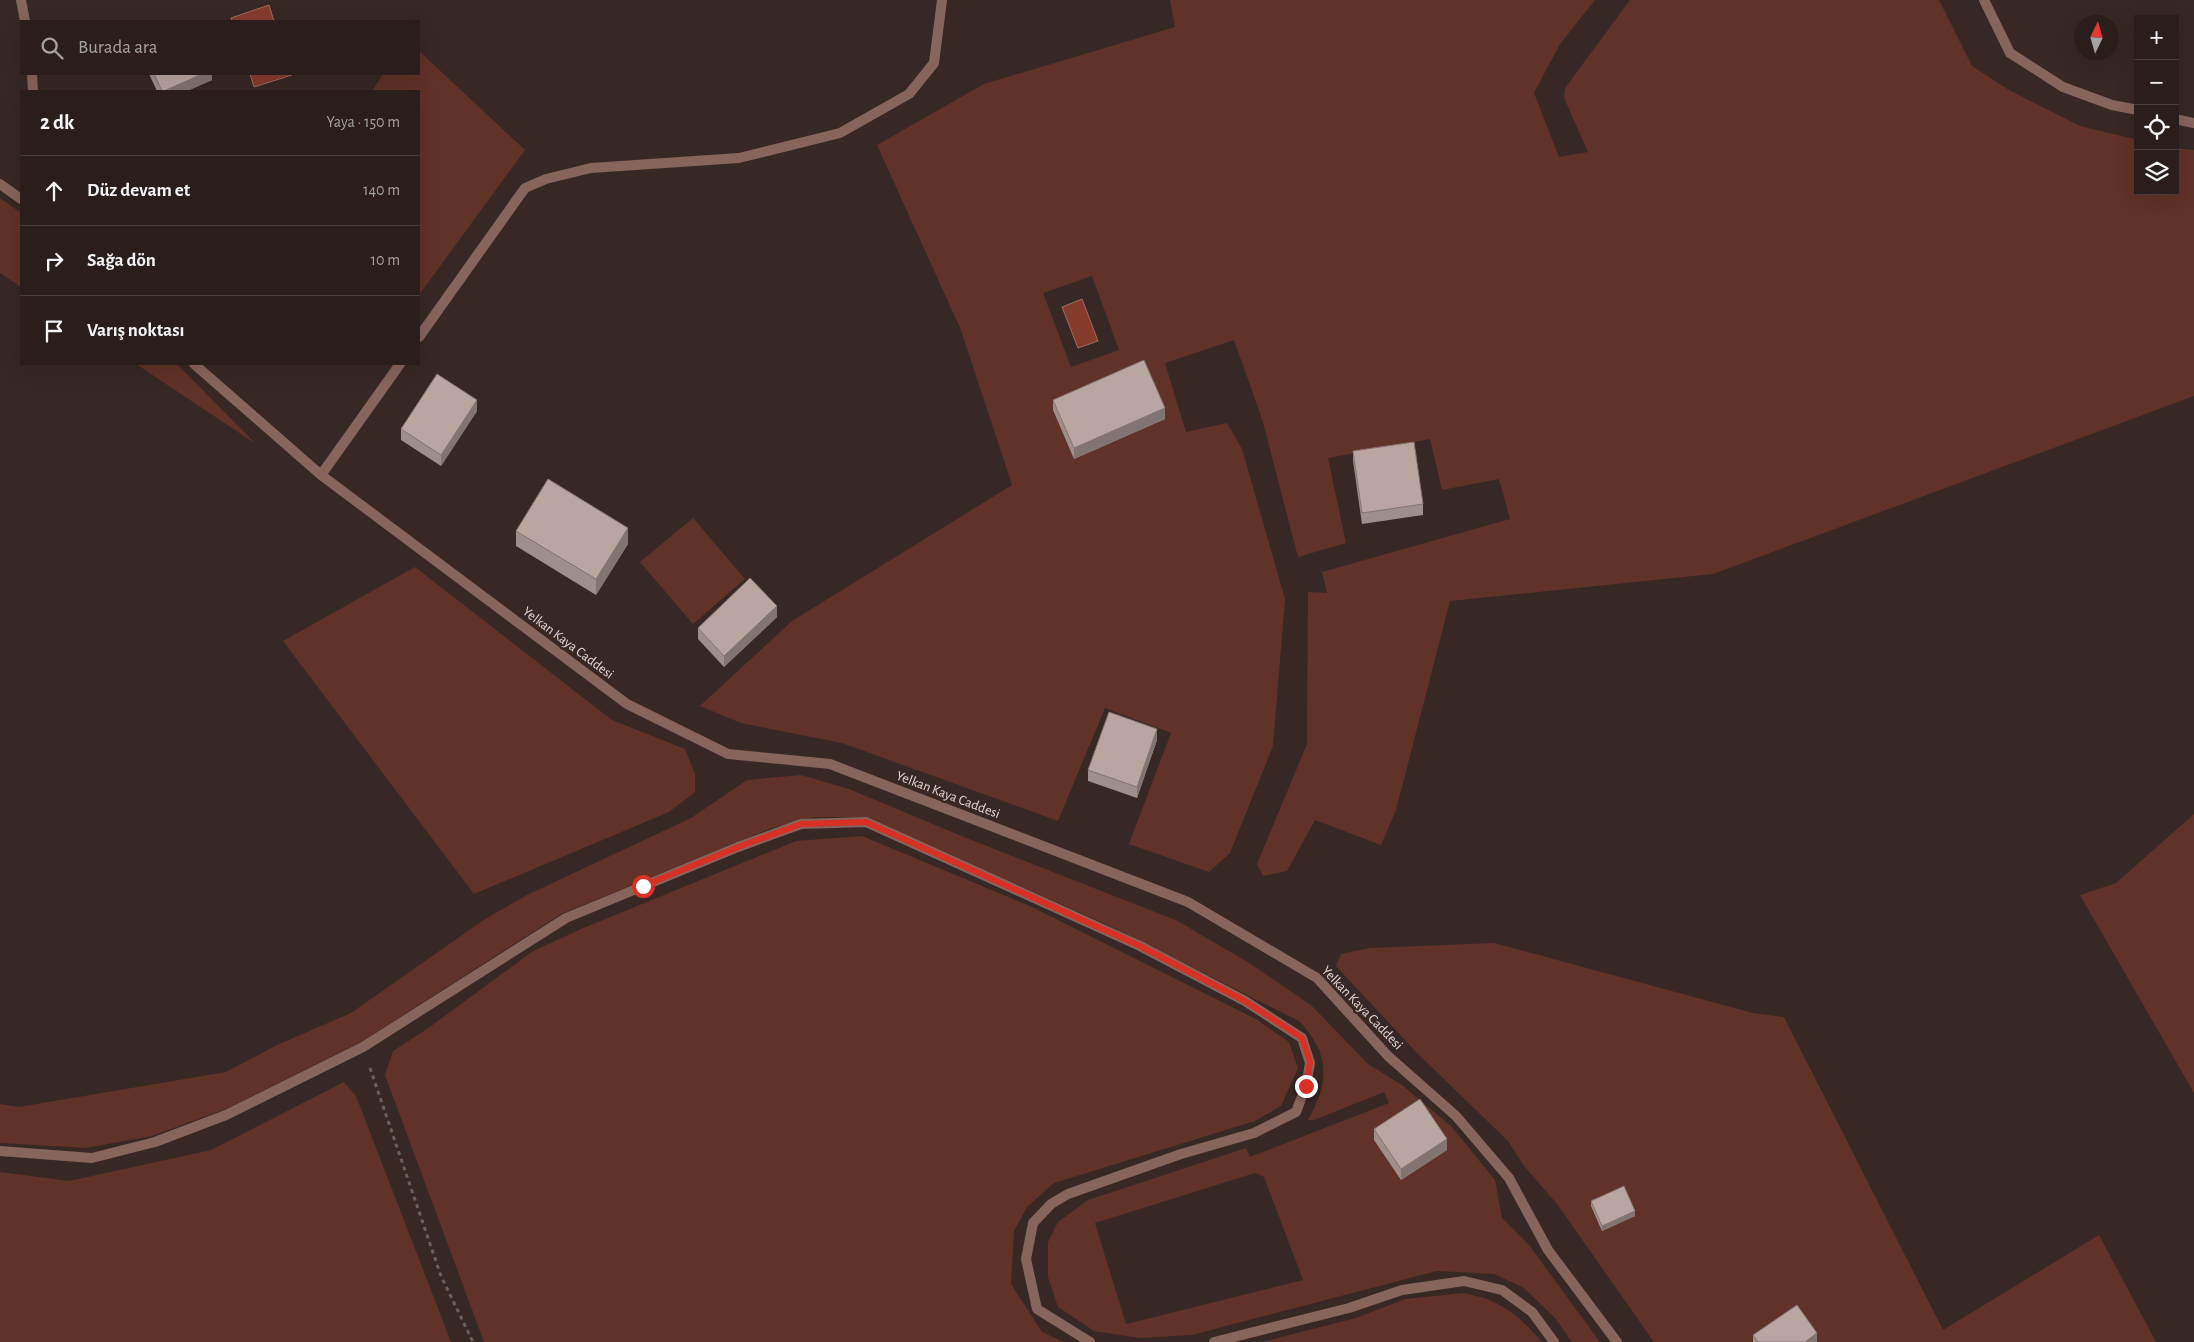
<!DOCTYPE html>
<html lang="tr">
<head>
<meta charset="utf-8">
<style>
  :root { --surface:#291e1c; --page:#352b29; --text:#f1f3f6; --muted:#a5a2a3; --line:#453c3b }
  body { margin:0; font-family:"Alegreya Sans",sans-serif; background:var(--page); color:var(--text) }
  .controls { position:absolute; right:15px; top:15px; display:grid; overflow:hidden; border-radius:0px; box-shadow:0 5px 20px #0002 }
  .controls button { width:45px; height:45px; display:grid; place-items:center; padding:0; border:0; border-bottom:1px solid var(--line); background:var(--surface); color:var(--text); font:25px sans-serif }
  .compass { position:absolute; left:2074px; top:15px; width:45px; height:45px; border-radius:50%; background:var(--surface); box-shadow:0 5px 20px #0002; rotate:5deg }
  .stop { position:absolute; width:15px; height:15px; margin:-11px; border:4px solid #d93025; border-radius:50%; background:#fff }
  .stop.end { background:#d93025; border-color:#fff; box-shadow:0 1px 5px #0008 }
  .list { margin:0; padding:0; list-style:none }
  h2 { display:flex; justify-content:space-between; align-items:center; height:65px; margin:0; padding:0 20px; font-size:21px }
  h2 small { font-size:16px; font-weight:400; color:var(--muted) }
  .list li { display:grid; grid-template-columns:32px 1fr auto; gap:15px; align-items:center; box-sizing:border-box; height:70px; padding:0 20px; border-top:1px solid var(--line) }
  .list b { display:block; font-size:19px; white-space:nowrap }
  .list em { font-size:16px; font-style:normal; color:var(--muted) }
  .icon { flex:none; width:28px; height:28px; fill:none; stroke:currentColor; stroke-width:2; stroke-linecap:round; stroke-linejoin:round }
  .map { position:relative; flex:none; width:2194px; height:1342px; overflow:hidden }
  .search { position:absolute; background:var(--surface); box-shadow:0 5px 20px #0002; left:20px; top:20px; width:400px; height:55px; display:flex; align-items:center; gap:12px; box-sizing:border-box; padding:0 18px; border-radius:0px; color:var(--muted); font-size:19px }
  .panel { position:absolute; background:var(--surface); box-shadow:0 5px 20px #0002; left:20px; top:90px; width:400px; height:275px; border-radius:0px }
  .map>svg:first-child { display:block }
  .green { fill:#603228; fill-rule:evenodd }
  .water { fill:#853b2c; stroke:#a16a5e }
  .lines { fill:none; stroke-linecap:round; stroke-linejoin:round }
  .path { stroke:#6c5f5c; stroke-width:3; stroke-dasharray:4 4; stroke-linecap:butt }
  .service { stroke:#87645c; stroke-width:10 }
  .minor { stroke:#87645c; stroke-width:10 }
  .tertiary { stroke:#87645c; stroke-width:10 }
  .wall { fill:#9f8f8a }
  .shaded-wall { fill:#827471 }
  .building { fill:#b9a6a1; stroke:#827471 }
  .route { stroke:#d93025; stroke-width:6 }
  .labels { text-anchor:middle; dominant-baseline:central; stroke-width:5; stroke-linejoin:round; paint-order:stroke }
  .street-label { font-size:14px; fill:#e1d7d4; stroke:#372825 }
</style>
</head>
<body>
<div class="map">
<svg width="2194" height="1342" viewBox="0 0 2194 1342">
  <rect width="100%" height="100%" fill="#372825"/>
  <path class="green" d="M1170,0H1595L1560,44L1534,93L1559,157L1588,152L1564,98L1565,88L1630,0H1939L1972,66L2009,90L2080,126L2138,140V191H2175V148L2194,150V396L1713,574L1450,601L1396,810L1381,845L1315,820L1287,871L1263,876L1257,864L1307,744L1308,592L1327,593L1322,572L1510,519L1499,479L1442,490L1430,439L1328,458L1346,543L1298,557L1262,419L1234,340L1165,363L1186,432L1227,423L1242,449L1285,599L1273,746L1230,853L1209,872L1129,844L1171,733L1105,708L1058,821L842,743L741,723L700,706L792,621L1012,485L961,330L877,145L984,84L1175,27ZM1092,276L1119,350L1071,367L1043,293Z
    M419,51L525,150L419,295V91H372L383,74H419Z
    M0,198L21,213V287L0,273Z
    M136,364H177L256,444Z
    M693,518L745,579L693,624L640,562Z
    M415,567L612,720L685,749L695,774V792L669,812L474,894L283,641Z
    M801,775L849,789L964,837L1178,921L1254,966L1312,1006L1368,1064L1402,1085L1452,1127L1495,1180L1502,1218L1529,1245L1600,1342H1572L1555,1318L1524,1288L1494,1274L1437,1271L1192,1335L1140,1338L1094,1331L1058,1307L1048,1277V1242L1058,1222L1088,1200L1246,1148L1250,1157L1389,1103L1384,1092L1314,1120H1308C1330,1082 1330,1053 1299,1021L1112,927L865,817H815L772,828L561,914L361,1042L228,1108L152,1136L85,1148L0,1143V1104L19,1107L226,1072L277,1045L351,1013L485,919L527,895L691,818L747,780ZM1255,1173L1264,1177L1303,1280L1126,1324L1095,1223Z
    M2194,814V1093L2080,895L2116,883Z
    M862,836L1030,906L1256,1019L1289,1042L1298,1068L1281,1106L1255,1121L1054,1183L1027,1207L1014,1231L1011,1284L1042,1332L1064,1342H484L385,1075L393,1051L427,1029L533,951L581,929L796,841Z
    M1494,943L1753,1013L1784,1017L1943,1330L2099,1235L2156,1342H1654L1557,1204L1524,1166L1508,1141L1417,1053L1336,966L1341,954L1370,948Z
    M344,1082L356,1096L451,1342H0V1172L69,1181L211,1150Z
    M1463,1293C1501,1300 1516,1313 1542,1342H1262L1356,1318L1405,1299Z"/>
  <path class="water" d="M269,5L274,21H232L231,18Z
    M250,74H291L292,75L254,87Z
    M1082,299L1098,341L1078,348L1062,307Z"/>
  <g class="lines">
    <path class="path" d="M370,1068L441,1276L473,1342"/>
    <path class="service" d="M419,337L525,188L546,179L591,168L739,158L840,133L909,94L934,63L942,0
      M321,475L400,364
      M0,1151L92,1158L155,1142L226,1115L363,1047L566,918L738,847L801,824L866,822L1140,946L1245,1001L1302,1038L1310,1063L1306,1086L1296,1112L1254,1133L1181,1154L1068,1194L1051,1204L1033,1223L1026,1259L1037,1309L1090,1342
      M1214,1342L1349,1308L1402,1290L1464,1281L1502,1290L1532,1312L1554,1342"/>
    <path class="minor" d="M21,0L25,21
      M1984,0L2010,53L2063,87L2112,105L2138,110
      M32,74L33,91
      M2175,119L2194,123"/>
    <path class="tertiary" d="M0,184L21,199
      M194,364L321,475L627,704L728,754L830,764L1188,902L1317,978L1388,1056L1456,1116L1509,1178L1548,1250L1617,1342"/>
  </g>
  <path class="wall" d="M149,74H212V80L187,91H157Z
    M1053,400L1165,419L1074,459L1053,410Z
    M477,411L441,466L401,440V429Z
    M1353,451L1423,504V515L1362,524L1353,461Z
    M516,531L628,544L596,595L516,546Z
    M777,617L724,667L698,639V628Z
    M1157,740L1137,798L1088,781V770Z
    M1374,1129L1447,1150L1401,1180L1374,1140Z
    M1591,1201L1635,1216L1602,1231L1591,1206Z
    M1753,1335L1817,1342H1753Z"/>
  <path class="shaded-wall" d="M202,74H212V80L187,91H164Z
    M477,400V411L441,466V455Z
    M1165,408V419L1074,459V448Z
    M628,528V544L596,595V579Z
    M777,606V617L724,667V656Z
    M1157,729V740L1137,798V787Z
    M1447,1139V1150L1401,1180V1169Z
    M1635,1211V1216L1602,1231V1226Z
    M1817,1333V1342H1805Z"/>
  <path class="building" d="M154,74H202L164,91H162Z
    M1144,360L1165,408L1074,448L1053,400Z
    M437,374L477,400L441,455L401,429Z
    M1414,442L1423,504L1362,513L1353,451Z
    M548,479L628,528L596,579L516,531Z
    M750,578L777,606L724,656L698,628Z
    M1109,712L1157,729L1137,787L1088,770Z
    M1420,1099L1447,1139L1401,1169L1374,1129Z
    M1624,1186L1635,1211L1602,1226L1591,1201Z
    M1797,1305L1817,1333L1805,1342H1758L1753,1335Z"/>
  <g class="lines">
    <path class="route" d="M643,886L738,847L801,824L866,822L1140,946L1245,1001L1302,1038L1310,1062L1306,1086"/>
  </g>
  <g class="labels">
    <g class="street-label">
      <text transform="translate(568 643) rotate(37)">Yelkan Kaya Caddesi</text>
      <text transform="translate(948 795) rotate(21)">Yelkan Kaya Caddesi</text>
      <text transform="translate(1362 1008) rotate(46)">Yelkan Kaya Caddesi</text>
    </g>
  </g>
</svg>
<div class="controls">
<button>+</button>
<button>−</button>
<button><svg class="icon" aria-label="locate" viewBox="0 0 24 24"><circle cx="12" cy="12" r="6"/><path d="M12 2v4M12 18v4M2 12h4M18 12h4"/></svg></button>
<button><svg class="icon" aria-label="layers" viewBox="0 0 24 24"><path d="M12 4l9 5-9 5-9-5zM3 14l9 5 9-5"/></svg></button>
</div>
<svg class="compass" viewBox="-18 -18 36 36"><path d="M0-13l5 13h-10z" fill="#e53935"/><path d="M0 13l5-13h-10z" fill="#a5a2a3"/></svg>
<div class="stop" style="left:643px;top:886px"></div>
<div class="stop end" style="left:1306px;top:1086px"></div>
<div class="search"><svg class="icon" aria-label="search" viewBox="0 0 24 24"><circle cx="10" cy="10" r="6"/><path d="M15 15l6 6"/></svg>Burada ara</div>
<section class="panel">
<h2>2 dk<small>Yaya · 150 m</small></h2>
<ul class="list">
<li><svg class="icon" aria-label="ahead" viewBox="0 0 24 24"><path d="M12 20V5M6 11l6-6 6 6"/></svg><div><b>Düz devam et</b></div><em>140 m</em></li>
<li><svg class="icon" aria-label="right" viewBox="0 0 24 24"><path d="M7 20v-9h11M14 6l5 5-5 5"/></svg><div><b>Sağa dön</b></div><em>10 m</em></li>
<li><svg class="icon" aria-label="arrive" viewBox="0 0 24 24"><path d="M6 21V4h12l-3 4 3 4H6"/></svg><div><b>Varış noktası</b></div></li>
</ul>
</section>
</div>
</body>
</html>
